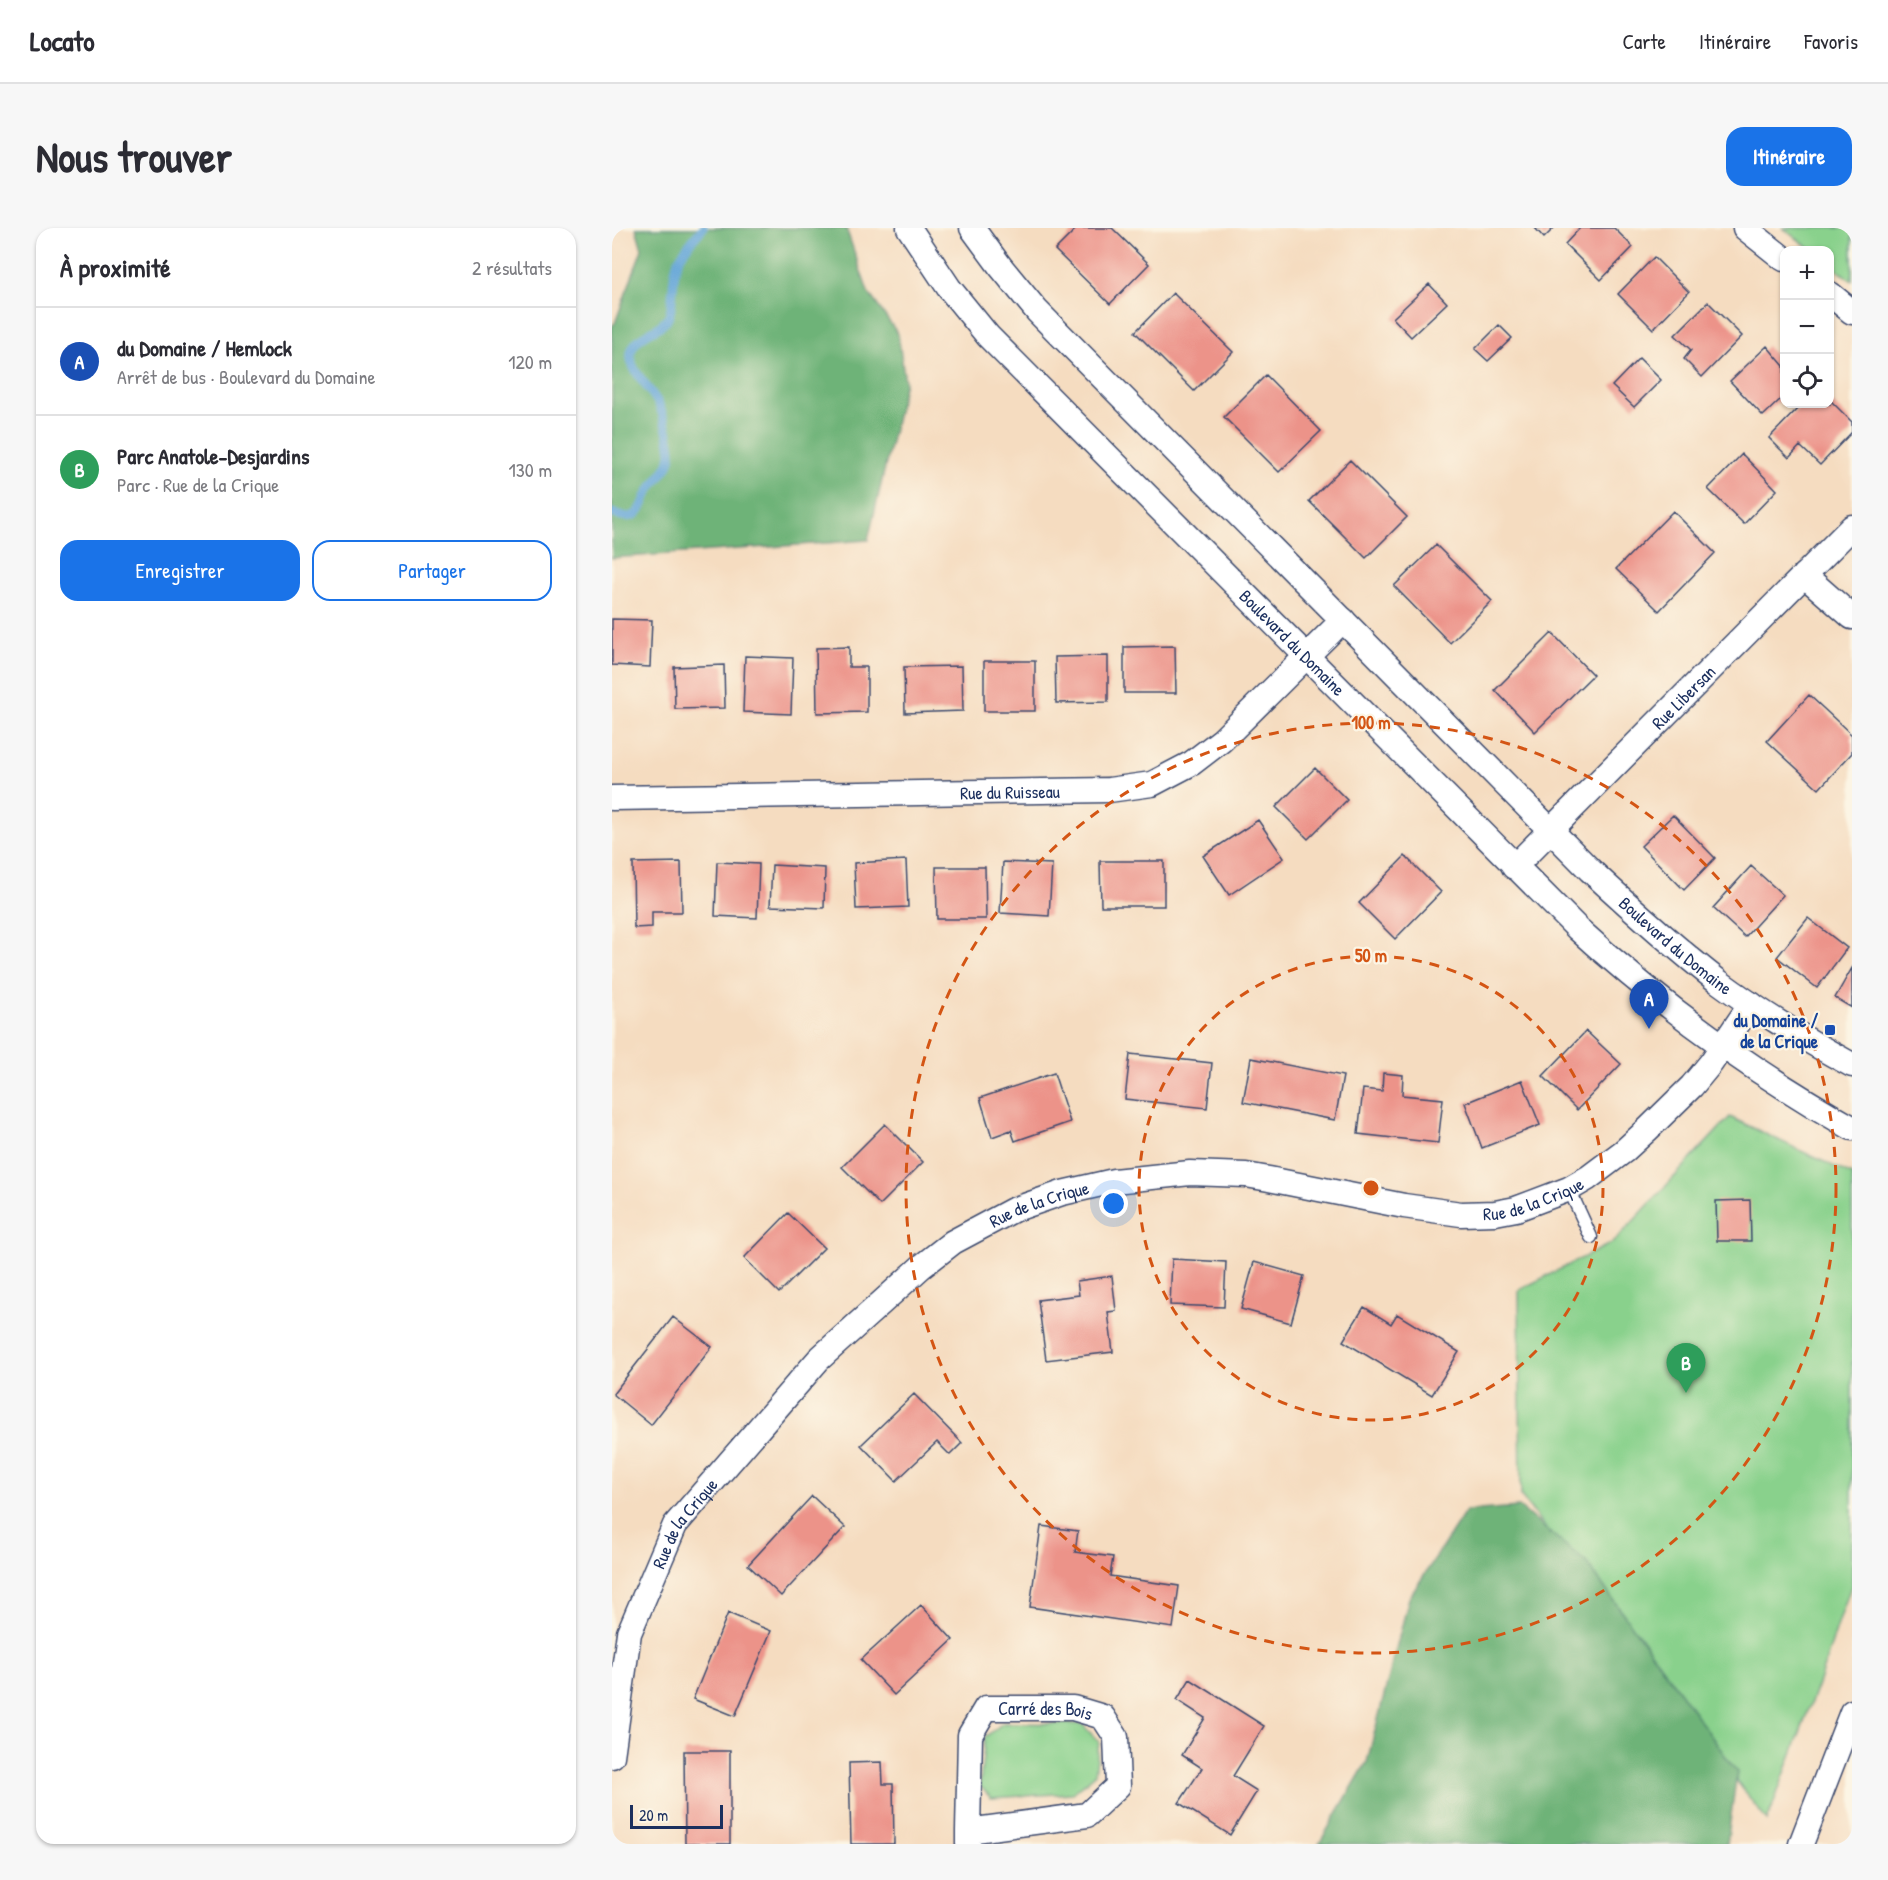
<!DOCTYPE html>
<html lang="fr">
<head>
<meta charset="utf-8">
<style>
  :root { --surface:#fff; --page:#f7f7f7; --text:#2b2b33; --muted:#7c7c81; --line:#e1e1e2; --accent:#1a73e8 }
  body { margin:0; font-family:"Patrick Hand",sans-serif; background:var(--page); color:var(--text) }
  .controls { position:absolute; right:18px; top:18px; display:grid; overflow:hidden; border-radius:12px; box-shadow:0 2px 4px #0004 }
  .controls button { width:54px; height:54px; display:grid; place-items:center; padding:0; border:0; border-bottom:2px solid var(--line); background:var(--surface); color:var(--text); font:30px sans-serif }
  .scale { position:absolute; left:18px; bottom:15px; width:93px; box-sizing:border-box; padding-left:6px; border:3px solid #1b2f5e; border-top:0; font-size:16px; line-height:21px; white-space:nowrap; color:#1b2f5e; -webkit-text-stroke:4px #fcf5e5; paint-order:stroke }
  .you { position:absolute; left:502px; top:976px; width:21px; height:21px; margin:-15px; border:4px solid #fff; border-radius:50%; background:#1a73e8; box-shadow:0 0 0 9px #1a73e833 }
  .badge { display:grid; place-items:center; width:39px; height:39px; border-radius:50%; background:var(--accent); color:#fff; font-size:20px; font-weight:700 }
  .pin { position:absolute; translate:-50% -50px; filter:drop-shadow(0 2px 3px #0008) }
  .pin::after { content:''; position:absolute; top:32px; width:21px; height:18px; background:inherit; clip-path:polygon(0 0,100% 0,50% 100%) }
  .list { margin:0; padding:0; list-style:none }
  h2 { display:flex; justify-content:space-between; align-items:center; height:78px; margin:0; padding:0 24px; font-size:26px }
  h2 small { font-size:20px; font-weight:400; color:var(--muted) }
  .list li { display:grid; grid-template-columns:39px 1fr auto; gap:18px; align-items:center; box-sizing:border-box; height:108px; padding:0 24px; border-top:2px solid var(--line) }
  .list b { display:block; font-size:22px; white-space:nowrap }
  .list p { margin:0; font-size:20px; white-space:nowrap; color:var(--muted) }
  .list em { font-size:20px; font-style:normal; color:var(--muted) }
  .actions { display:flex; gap:12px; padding:18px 24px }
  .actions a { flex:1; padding:14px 0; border:2px solid var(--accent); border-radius:18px; text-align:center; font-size:21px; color:var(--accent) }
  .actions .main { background:var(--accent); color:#fff }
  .icon { flex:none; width:33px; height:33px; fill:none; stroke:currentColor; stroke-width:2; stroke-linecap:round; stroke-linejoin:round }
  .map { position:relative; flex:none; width:1240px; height:1616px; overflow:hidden; border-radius:18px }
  header { display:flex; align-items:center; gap:36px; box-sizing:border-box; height:84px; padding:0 30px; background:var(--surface); border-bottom:2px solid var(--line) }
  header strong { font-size:28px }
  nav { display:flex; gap:33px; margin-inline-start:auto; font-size:21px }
  .intro { display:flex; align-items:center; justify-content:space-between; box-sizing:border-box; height:144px; padding:0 36px }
  h1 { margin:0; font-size:42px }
  .button { padding:15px 27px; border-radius:18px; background:var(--accent); color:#fff; font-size:21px; font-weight:700 }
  main { display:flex; gap:36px; padding:0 36px }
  aside { flex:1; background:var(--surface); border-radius:18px; box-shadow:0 2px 4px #0004 }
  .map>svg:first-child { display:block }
  .green { fill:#89d18c; stroke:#528075; stroke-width:1.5 }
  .forest { fill:#6eb378; stroke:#44716b; stroke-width:1.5 }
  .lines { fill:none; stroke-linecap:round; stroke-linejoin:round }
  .stream { stroke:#64a6d8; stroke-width:9 }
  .building { fill:#ec9389 }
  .lane-casing { stroke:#3c496d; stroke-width:15 }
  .street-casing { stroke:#3c496d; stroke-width:27 }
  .lane { stroke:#fff; stroke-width:12 }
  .street { stroke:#fff; stroke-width:24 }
  .ring { fill:none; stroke:#d45514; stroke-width:3; stroke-dasharray:10 8 }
  .transit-dot { fill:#1a4fb4; stroke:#fcf5e5; stroke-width:2 }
  .labels { text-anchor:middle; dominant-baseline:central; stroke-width:4.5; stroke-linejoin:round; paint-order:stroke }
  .street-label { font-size:18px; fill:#1b2f5e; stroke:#fcf5e5 }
  .transit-label { font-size:18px; font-weight:bold; fill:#164399; stroke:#fcf5e5; text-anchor:end }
  .centre { fill:#d45514; stroke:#fcf5e5; stroke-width:3 }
  .ring-label { font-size:18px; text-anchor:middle; font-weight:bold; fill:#d45514; stroke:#fcf5e5; stroke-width:4.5; stroke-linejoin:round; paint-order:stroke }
</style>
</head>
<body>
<header>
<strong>Locato</strong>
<nav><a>Carte</a><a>Itinéraire</a><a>Favoris</a></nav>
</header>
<div class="intro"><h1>Nous trouver</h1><a class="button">Itinéraire</a></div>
<main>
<aside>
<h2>À proximité<small>2 résultats</small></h2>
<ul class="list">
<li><span class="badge" style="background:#1a4fb4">A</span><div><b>du Domaine / Hemlock</b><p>Arrêt de bus · Boulevard du Domaine</p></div><em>120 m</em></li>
<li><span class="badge" style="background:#2e9e5b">B</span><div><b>Parc Anatole-Desjardins</b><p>Parc · Rue de la Crique</p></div><em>130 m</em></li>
</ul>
<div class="actions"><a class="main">Enregistrer</a><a>Partager</a></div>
</aside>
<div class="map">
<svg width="1240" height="1616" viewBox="0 0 1240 1616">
  <rect width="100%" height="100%" fill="#fcf5e5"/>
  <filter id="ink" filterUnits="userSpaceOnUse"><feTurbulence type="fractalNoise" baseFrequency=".0167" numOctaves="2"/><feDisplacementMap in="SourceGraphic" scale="12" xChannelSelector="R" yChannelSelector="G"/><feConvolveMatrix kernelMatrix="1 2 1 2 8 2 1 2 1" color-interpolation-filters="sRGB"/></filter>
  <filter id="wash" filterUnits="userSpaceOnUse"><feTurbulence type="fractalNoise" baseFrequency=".008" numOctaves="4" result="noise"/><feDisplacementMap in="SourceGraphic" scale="24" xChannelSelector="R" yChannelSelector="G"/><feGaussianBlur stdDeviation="1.35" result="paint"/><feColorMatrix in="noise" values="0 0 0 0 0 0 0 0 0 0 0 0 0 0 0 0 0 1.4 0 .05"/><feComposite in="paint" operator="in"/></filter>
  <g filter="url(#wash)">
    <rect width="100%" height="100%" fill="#f5dcc0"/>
    <path class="green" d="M1171,0H1240V53L1218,36V22H1200Z
      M1118,889L1240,947V1355L1206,1456L1155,1593L909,1268L907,1062L1002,1014Z
      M391,1495L470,1496L487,1514L483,1546L461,1565L379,1570L368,1558L373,1509Z"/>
    <path class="forest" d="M24,0H234L256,64L286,106L293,154L256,312L0,330V98L3,95L30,21Z
      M907,1279L975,1335L1125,1544L1115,1616H707L755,1534L797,1370L854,1283Z"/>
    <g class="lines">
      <path class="stream" d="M0,285C20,293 27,289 34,269C40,253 58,244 59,226C59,215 52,188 47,177C41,162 12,139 20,121C26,105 50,103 57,88C60,80 60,68 61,60C62,52 62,41 66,33C72,22 82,10 91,0"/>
    </g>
    <g id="blocks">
      <path class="building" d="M465,0H500L537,36L498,76L443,22Z
        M923,0H942L932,10Z
        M968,0H1002L1021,19L989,52L953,16Z
        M1042,29L1077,64L1041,101L1006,66Z
        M817,56L835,75L799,109L781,90Z
        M561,65L621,124L582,163L523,104Z
        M1096,74L1130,108L1090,149L1072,131L1079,122L1063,107Z
        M887,97L900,110L876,133L863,121Z
        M1155,118L1172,138V168L1151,188L1118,153Z
        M1027,130L1049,152L1022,179L1000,158Z
        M654,147L709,203L667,244L612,189Z
        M1218,172L1240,194V204L1208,237L1188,218L1177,230L1157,210L1190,176H1218Z
        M1130,226L1165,262L1132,296L1096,261Z
        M738,232L795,289L754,330L697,273Z
        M1061,283L1103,325L1047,383L1004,341Z
        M824,317L880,373L838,415L782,358Z
        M0,391L40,392L38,439L0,437Z
        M940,405L981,447L923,504L883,462Z
        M563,418L564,465H512V419Z
        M237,419V439H255V484L205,485L204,420Z
        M133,428L181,430L179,486L131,484Z
        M496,428V474L444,475L443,429Z
        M372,433H423V483H372Z
        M112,437L113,480L63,481L62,439Z
        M350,438L351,483L293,485L292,439Z
        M1197,467L1240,507V525L1207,561L1155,513Z
        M703,540L735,572L696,611L664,579Z
        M1061,587L1103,630L1072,662L1029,618Z
        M646,592L672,630L617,667L591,628Z
        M793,628L829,664L783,711L747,675Z
        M294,632L296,679L244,681L242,635Z
        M488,633H552V678H489Z
        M69,634L70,684H40V699L22,700L21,635Z
        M105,634L147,636L145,690L103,688Z
        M391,634L440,636L437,688L388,685Z
        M160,637L213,640L212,680L158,678Z
        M1139,638L1171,667L1133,709L1101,680Z
        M324,639H373L374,691H325Z
        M1196,690L1235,720L1205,760L1165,729Z
        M1240,740V780L1223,770Z
        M974,803L1009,836L965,882L931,848Z
        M518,826L600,835L595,880L513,871Z
        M639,830L731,848L723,892L631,874Z
        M442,845L458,894L403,913L399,902L380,909L368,870Z
        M771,845L791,847L790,867L831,871L826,915L746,906L751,861L770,863Z
        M910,852L928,897L870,920L853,875Z
        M273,896L311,934L268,977L230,939Z
        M1138,972L1139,1013H1105L1104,973Z
        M176,985L212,1020L167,1065L132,1030Z
        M560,1031L614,1034L612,1079L558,1077Z
        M642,1034L692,1048L679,1095L629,1081Z
        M500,1048L504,1083L496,1084L501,1124L434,1132L426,1072L467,1067L465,1053Z
        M752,1079L779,1096L785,1086L847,1124L820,1167L731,1113Z
        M61,1089L100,1119L39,1197L1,1166Z
        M302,1166L350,1215L338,1227L325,1214L284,1253L249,1217Z
        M200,1268L233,1299L169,1368L136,1337Z
        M429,1298L466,1303L463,1324L501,1329L498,1348L567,1358L561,1400L418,1379Z
        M309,1377L341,1412L282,1467L249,1432Z
        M116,1385L159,1403L123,1488L81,1471Z
        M578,1451L652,1498L621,1548L645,1563L618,1607L567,1575L590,1540L570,1527L593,1490L565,1472Z
        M72,1523H118V1616H73Z
        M270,1534L271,1556H281L282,1616H239L237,1535Z"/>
    </g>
  </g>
  <g filter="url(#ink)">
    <use href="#blocks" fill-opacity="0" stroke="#3c496d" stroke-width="1.5"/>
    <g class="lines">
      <g class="lane-casing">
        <path id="lane" d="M957,961L979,1009"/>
      </g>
      <g class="street-casing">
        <g id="street">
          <path id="s1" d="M297,0L337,60L376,108L966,701C1050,778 1141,844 1240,900"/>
          <path id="s2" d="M360,0L388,38L425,83L978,642C1020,681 1062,719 1107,754C1149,785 1194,812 1240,837"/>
          <path d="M1133,0L1172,31"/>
          <path d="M1218,66L1240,84"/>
          <path d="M1192,347L1240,389"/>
          <path id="s3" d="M0,570L497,562L540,556L580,535L610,512L731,392"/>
          <path id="s4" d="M902,639L1240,299"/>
          <path id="s5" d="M0,1528L17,1405L63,1297L207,1131L309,1039L341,1014L401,982L450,965L502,953L578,945L634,947L657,951L792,978L849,986L883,985L904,981L957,961L976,950L1012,923L1035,902L1080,858L1099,835L1139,776"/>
          <path id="s6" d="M356,1616V1603L358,1507L374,1480H461L491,1489L504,1509L506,1558L475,1587L356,1603"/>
          <path d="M1189,1616L1240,1484"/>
        </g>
      </g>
      <use href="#lane" class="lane"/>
      <use href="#street" class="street"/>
    </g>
  </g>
  <g class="ring">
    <circle cx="759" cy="960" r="232"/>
    <circle cx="759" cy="960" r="465"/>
  </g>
  <rect class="transit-dot" x="1212" y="796" width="12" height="12" rx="3"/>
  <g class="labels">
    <g class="street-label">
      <text stroke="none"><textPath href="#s1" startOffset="566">Boulevard du Domaine</textPath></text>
      <text stroke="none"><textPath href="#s4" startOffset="240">Rue Libersan</textPath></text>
      <text stroke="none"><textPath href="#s3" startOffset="398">Rue du Ruisseau</textPath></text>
      <text stroke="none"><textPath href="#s2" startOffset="1006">Boulevard du Domaine</textPath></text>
      <text stroke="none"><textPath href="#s5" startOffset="1238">Rue de la Crique</textPath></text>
      <text stroke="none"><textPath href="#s5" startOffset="734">Rue de la Crique</textPath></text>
      <text stroke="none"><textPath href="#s5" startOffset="248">Rue de la Crique</textPath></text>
      <text stroke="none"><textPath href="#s6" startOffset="200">Carré des Bois</textPath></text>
    </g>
    <g class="transit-label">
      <text x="1206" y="792">du Domaine /<tspan x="1206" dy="21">de la Crique</tspan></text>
    </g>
  </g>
  <circle cx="759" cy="960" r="9" class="centre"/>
  <g class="ring-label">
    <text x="759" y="501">100 m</text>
    <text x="759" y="734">50 m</text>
  </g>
</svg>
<div class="controls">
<button>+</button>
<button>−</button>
<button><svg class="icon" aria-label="locate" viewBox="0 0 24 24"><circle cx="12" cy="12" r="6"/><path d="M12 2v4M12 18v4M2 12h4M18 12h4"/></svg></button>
</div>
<div class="scale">20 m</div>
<div class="you"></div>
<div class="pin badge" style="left:1037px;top:801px;background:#1a4fb4">A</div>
<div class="pin badge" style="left:1074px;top:1165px;background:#2e9e5b">B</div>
</div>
</main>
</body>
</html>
